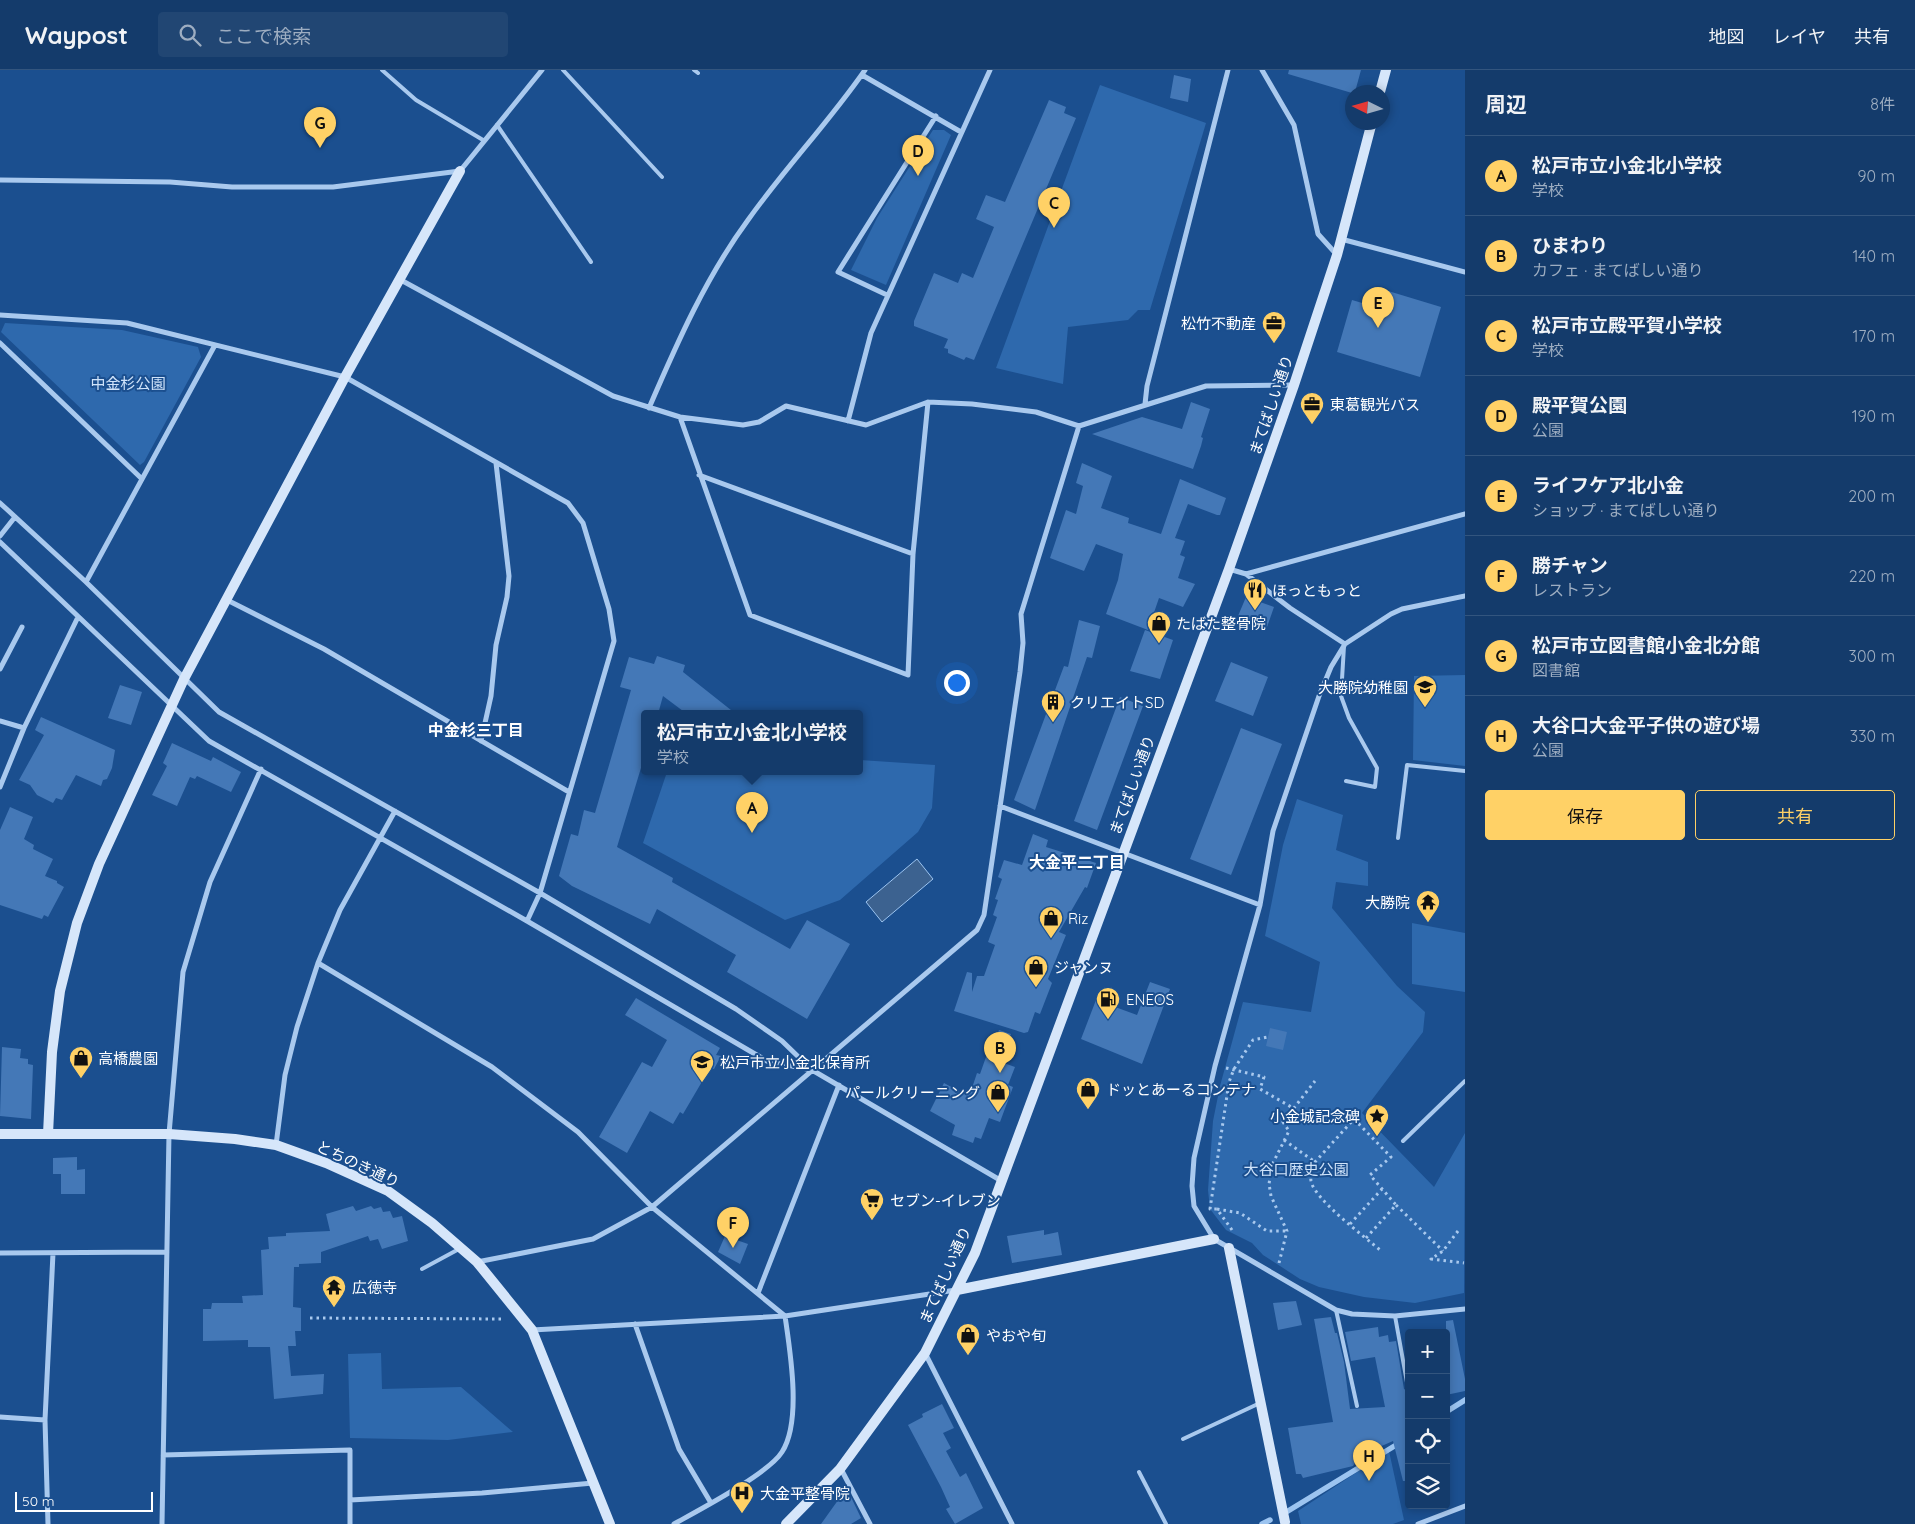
<!DOCTYPE html>
<html lang="ja">
<head>
<meta charset="utf-8">
<style>
  :root { --surface:#143b6b; --page:#214673; --text:#f1f3f6; --muted:#9dadc1; --line:#33557e; --accent:#ffd166 }
  body { margin:0; font-family:Quicksand,"Noto Sans JP",sans-serif; background:var(--page); color:var(--text) }
  .controls { position:absolute; right:15px; bottom:15px; display:grid; overflow:hidden; border-radius:5px; box-shadow:0 2px 8px #0003 }
  .controls button { width:45px; height:45px; display:grid; place-items:center; padding:0; border:0; border-bottom:1px solid var(--line); background:var(--surface); color:var(--text); font:25px sans-serif }
  .compass { position:absolute; left:1345px; top:15px; width:45px; height:45px; border-radius:50%; background:var(--surface); box-shadow:0 2px 8px #0003; rotate:275deg }
  .scale { position:absolute; left:15px; bottom:12px; width:138px; box-sizing:border-box; padding-left:5px; border:2px solid #fff; border-top:0; font-size:14px; line-height:18px; white-space:nowrap; color:#fff; -webkit-text-stroke:4px #1b4f8f; paint-order:stroke }
  .you { position:absolute; left:956px; top:612px; width:18px; height:18px; margin:-12px; border:4px solid #fff; border-radius:50%; background:#1a73e8; box-shadow:0 0 0 8px #1a73e833 }
  .badge { display:grid; place-items:center; width:32px; height:32px; border-radius:50%; background:var(--accent); color:#111; font-size:16px; font-weight:700 }
  .pin { position:absolute; translate:-50% -41px; filter:drop-shadow(0 1px 2px #0008) }
  .pin::after { content:''; position:absolute; top:26px; width:18px; height:15px; background:inherit; clip-path:polygon(0 0,100% 0,50% 100%) }
  .popup { position:absolute; left:641px; top:640px; width:222px; height:65px; box-sizing:border-box; display:grid; place-content:center; border-radius:5px; background:var(--surface); filter:drop-shadow(0 1px 4px #0005); font-size:16px; white-space:nowrap; color:var(--muted) }
  .popup b { font-size:19px; color:var(--text) }
  .popup::after { content:''; position:absolute; left:50%; top:100%; margin-left:-10px; border:10px solid transparent; border-top-color:var(--surface) }
  .list { margin:0; padding:0; list-style:none }
  h2 { display:flex; justify-content:space-between; align-items:center; height:65px; margin:0; padding:0 20px; font-size:21px }
  h2 small { font-size:16px; font-weight:400; color:var(--muted) }
  .list li { display:grid; grid-template-columns:32px 1fr auto; gap:15px; align-items:center; box-sizing:border-box; height:80px; padding:0 20px; border-top:1px solid var(--line) }
  .list b { display:block; font-size:19px; white-space:nowrap }
  .list p { margin:0; font-size:16px; white-space:nowrap; color:var(--muted) }
  .list em { font-size:16px; font-style:normal; color:var(--muted) }
  .actions { display:flex; gap:10px; padding:15px 20px }
  .actions a { flex:1; padding:11px 0; border:1px solid var(--accent); border-radius:5px; text-align:center; font-size:18px; color:var(--accent) }
  .actions .main { background:var(--accent); color:#111 }
  .icon { flex:none; width:28px; height:28px; fill:none; stroke:currentColor; stroke-width:2; stroke-linecap:round; stroke-linejoin:round }
  .map { position:relative; flex:none; width:1465px; height:1454px; overflow:hidden }
  header { display:flex; align-items:center; gap:30px; box-sizing:border-box; height:70px; padding:0 25px; background:var(--surface); border-bottom:1px solid var(--line) }
  header strong { font-size:24px }
  nav { display:flex; gap:28px; margin-inline-start:auto; font-size:18px }
  .search { width:350px; height:45px; background:var(--page); display:flex; align-items:center; gap:12px; box-sizing:border-box; padding:0 18px; border-radius:5px; color:var(--muted); font-size:19px }
  main { display:flex }
  aside { flex:1; background:var(--surface) }
  .map>svg:first-child { display:block }
  .green { fill:#2e69ad }
  .water { fill:#3c6290; stroke:#9cc4f0 }
  .lines { fill:none; stroke-linecap:round; stroke-linejoin:round }
  .stream { stroke:#9cc4f0; stroke-width:5.5 }
  .building { fill:#4478b7 }
  .path { stroke:#a9c9ee; stroke-width:3; stroke-dasharray:2.5 4; stroke-linecap:butt }
  .lane { stroke:#a9c9ee; stroke-width:4 }
  .street { stroke:#a9c9ee; stroke-width:5 }
  .secondary { stroke:#d6e6fa; stroke-width:10 }
  .labels { text-anchor:middle; dominant-baseline:central; stroke-width:4; stroke-linejoin:round; paint-order:stroke }
  .poi-label { font-size:15px; fill:#fff; stroke:#1b4f8f; text-anchor:start }
  .park-label { font-size:15px; fill:#cfe3fa; stroke:#1b4f8f }
  .street-label { font-size:15px; fill:#fff; stroke:#1b4f8f }
  .neighbourhood-label { font-size:16px; font-weight:bold; fill:#fff; stroke:#1b4f8f }
</style>
</head>
<body>
<header>
<strong>Waypost</strong>
<div class="search"><svg class="icon" aria-label="search" viewBox="0 0 24 24"><circle cx="10" cy="10" r="6"/><path d="M15 15l6 6"/></svg>ここで検索</div>
<nav><a>地図</a><a>レイヤ</a><a>共有</a></nav>
</header>
<main>
<div class="map">
<svg width="1465" height="1454" viewBox="0 0 1465 1454">
  <rect width="100%" height="100%" fill="#1b4f8f"/>
  <path class="green" d="M1100,15L1206,53L1150,240H1138L1128,250L1068,257L1063,314L996,298Z
    M933,60H944L951,65L886,215L851,200L877,148Z
    M5,253L122,260L198,277L201,287L144,392L140,395L1,262Z
    M1465,605V696L1413,690L1414,606Z
    M860,690L935,695L932,738L918,762L840,830L785,850L643,773L667,702H860Z
    M1297,729L1343,745L1336,780L1368,792V816L1336,812L1332,838L1397,916L1425,942L1423,962L1362,1043L1434,1117L1465,1063L1464,1223L1415,1233L1364,1227L1319,1217L1300,1209L1263,1185L1252,1173L1226,1160L1210,1139L1208,1120L1213,1051L1220,1016L1243,932L1311,942L1320,892L1265,866L1283,775Z
    M1412,853L1465,863V922L1412,914Z
    M381,1283L382,1319L461,1317L513,1362L448,1370L350,1368L348,1284Z
    M1389,1381L1404,1450L1393,1454H1301L1298,1441Z"/>
  <path class="water" d="M917,789L933,809L882,852L866,832Z"/>
  <g class="lines">
    <path class="stream" d="M1446,1342L1465,1330
      M1288,1441L1401,1372
      M1262,1454L1270,1450"/>
  </g>
  <path class="building" d="M1289,0H1361L1355,22L1352,23L1288,4Z
    M1174,5L1191,9L1188,32L1170,28Z
    M1049,30L1066,37L1064,43L1076,48L974,290L966,287L964,290L948,283V279L944,278L948,269L914,256V251L934,203L958,213L962,203L973,208L994,157L976,149L986,125L1005,132Z
    M1375,217L1441,237L1420,307L1337,282L1352,230L1369,235Z
    M1191,332L1210,339L1201,367L1203,368L1201,376L1193,399L1092,364L1142,347L1182,359Z
    M1082,393L1112,406L1101,438L1129,448L1128,453L1161,464L1180,409L1226,428L1220,445H1217L1188,434L1175,468L1185,471L1180,485L1185,487L1178,508L1195,514L1183,537L1159,528L1148,560L1106,544L1118,510L1123,484L1096,474L1084,501L1050,488L1066,440L1076,444L1083,416L1076,413Z
    M1246,527L1274,537L1267,557L1238,546Z
    M1079,550L1100,556L1092,588L1087,587L1035,740L1014,730L1064,596L1068,597Z
    M1145,560L1173,570L1160,609L1130,601Z
    M657,586L685,595L683,602L736,644H687L663,626L658,644H644V688L617,777L673,808L672,812L790,879L807,850L850,874L807,949L727,902L736,885L657,839L650,854L572,816L559,806L571,764L578,766L584,740L595,743L631,620L620,617L629,587L654,594Z
    M1231,592L1268,607L1253,646L1215,631Z
    M120,615L142,622L131,655L108,648Z
    M1120,627L1143,636L1097,760L1074,751Z
    M41,647L115,680L112,698L107,709L103,710L101,716L76,705L62,730L56,728L53,733L37,725L30,715L19,710L44,665L35,660Z
    M1241,658L1282,674L1231,805L1190,789Z
    M172,673L211,691L213,687L241,702L231,722L197,706L195,709L190,707L177,736L152,725L167,696L163,693Z
    M10,737L33,747L24,769L34,775L33,779L53,789L45,806L57,811V813L64,817L48,847L44,845L42,849L0,835V760Z
    M1033,764L1048,770L1046,777L1096,793L1087,818L1085,817L1059,862L1066,865L1048,909L1052,913L1040,944L1035,942L1028,962L1024,963L954,941L967,902L972,903V922L977,906H984L995,875L988,872L997,847L993,845L998,830L995,829L1002,809L998,807L1004,790L1022,795Z
    M1150,912L1170,919L1142,994L1081,969L1096,930L1137,945Z
    M636,928L720,978L716,985L721,986L714,999L710,998L683,1044L680,1042L673,1054L650,1041L627,1083L599,1067L642,992L652,997L667,970L625,945Z
    M1270,958L1287,962L1283,980L1266,976Z
    M999,960L1011,964L1001,992L1015,997L1008,1015L1013,1017L1000,1052L989,1048L981,1069L975,1067L973,1073L952,1065L955,1055L930,1041L944,1013L966,1025L970,1024L977,1003L980,1004L986,987L989,988Z
    M2,977L21,979L20,988L28,989V994L33,995L31,1049L0,1046Z
    M77,1087V1100L85,1099V1124H61V1104H53V1088Z
    M353,1136L356,1141L371,1136L374,1139L381,1137L383,1142L390,1141L393,1148L402,1146L408,1171L382,1179L378,1169L370,1171L368,1166L321,1182V1193L299,1194V1197H294L293,1237L301,1238V1261H295L296,1276H288L291,1306L324,1304L323,1324L274,1329L270,1277H248V1270L203,1271V1239H211L212,1233H243L242,1226L263,1225L261,1180L269,1179L268,1167L286,1166V1163L330,1161L326,1144Z
    M1044,1160V1165L1058,1162L1062,1185L1012,1193L1007,1166Z
    M725,1166L748,1174L740,1194L718,1182Z
    M1296,1231L1302,1255L1278,1260L1273,1233Z
    M1331,1247L1335,1263H1337L1344,1292L1350,1339L1385,1337L1375,1287L1351,1291L1345,1262L1378,1257L1379,1267L1388,1265L1389,1272L1396,1271L1404,1319L1409,1322V1336H1405L1409,1362V1411H1403L1393,1371L1361,1385L1353,1396L1303,1408L1301,1404H1296L1288,1358L1333,1352L1314,1249Z
    M1453,1250L1465,1309V1321L1446,1325V1251Z
    M942,1334L954,1358L943,1363L951,1378L946,1381L960,1407L966,1403L983,1438L955,1454L946,1439L950,1437L941,1417L908,1355L923,1347L922,1344Z
    M841,1426L851,1427L861,1448L851,1454H821Z"/>
  <g class="lines">
    <path class="path" d="M1226,998L1264,1007L1260,1019L1293,1038
      M1284,1070L1315,1092
      M1396,1135L1443,1181
      M1217,1139L1240,1143L1267,1161H1287
      M1350,1154L1382,1119
      M1232,1160L1217,1139H1210L1229,1012L1234,999L1253,970L1268,967
      M1458,1161L1443,1181L1431,1189L1464,1193
      M1366,1168L1396,1135L1370,1105L1391,1087L1354,1049L1315,1092C1312,1098 1310,1104 1311,1111C1314,1129 1365,1167 1380,1180
      M1279,1193L1287,1161L1271,1126L1269,1114L1272,1095L1289,1061L1283,1052L1315,1011
      M310,1248L505,1249"/>
    <path class="lane" d="M382,0L416,30L483,70
      M563,0L662,107
      M694,0L698,3
      M497,55L591,192
      M1344,576L1341,626L1349,648L1377,698L1375,717L1346,711
      M1398,768L1407,695L1465,701
      M1403,1071L1465,1011
      M422,1199L459,1179
      M1336,1240L1357,1336
      M1395,1246L1408,1318
      M1183,1369L1260,1333
      M1139,1402L1166,1454"/>
    <path class="street" d="M1262,0L1294,55L1318,164L1337,185
      M862,5L961,62
      M0,110L170,112L232,117H333L460,101L542,0
      M1341,169L1465,202
      M399,209L613,326L680,347L743,355L759,352L786,336L866,355L928,332L972,334L1036,342L1079,356L1206,316L1294,315
      M887,225L838,202L936,46
      M0,245L127,253L345,307L568,433L583,453L609,539L614,571L540,823L527,851
      M0,273L142,409
      M1145,334L1147,316L1228,0
      M649,338C677,273 706,207 748,150C785,98 829,52 865,0
      M680,347L750,545L908,605L913,484L928,332
      M848,351L871,263L990,0
      M699,405L913,484
      M0,433L86,512L219,642L540,823L736,939L782,971L812,1000L1000,1110
      M0,466L15,447
      M0,472L209,671L527,851L767,991L812,1000
      M1229,499L1246,504L1465,444
      M1246,504L1290,538L1345,574
      M86,512L215,275
      M1465,526L1402,539L1391,544L1345,574L1331,597L1319,626L1273,761L1260,835L1215,996L1194,1088L1192,1116L1194,1136L1214,1169L1336,1240L1352,1244L1395,1246L1465,1239
      M227,530L324,579L569,722
      M0,599L22,557
      M0,651L24,658
      M481,671L491,626L496,575L507,527L509,506L496,393
      M0,717L24,658L78,547
      M1000,736L1260,835
      M318,893L492,997L578,1062L652,1137L785,1246C790,1281 802,1351 782,1382C768,1404 699,1440 674,1454
      M276,1075L285,1005L297,957L318,893L340,840L395,741
      M0,1183L167,1182
      M477,1192L593,1169L652,1137L977,860L984,845L1020,602L1023,573L1021,544L1079,356
      M758,1223L839,1015
      M635,1254L679,1379L711,1433
      M532,1260L785,1246L956,1220
      M925,1283L1012,1454
      M0,1347L45,1350
      M163,1385L350,1380V1454
      M841,1399L870,1454
      M350,1430L482,1423L593,1413
      M48,1454L45,1350L53,1183
      M162,1454L169,1064L183,902L210,812L261,699
      M1418,1454L1465,1436"/>
    <path class="secondary" d="M1380,22L1386,0
      M0,1064H169L235,1069L276,1075L326,1093L388,1121L432,1153L477,1192L532,1260L610,1454
      M48,1064L52,982L60,921L77,853L99,794L184,609L345,307L460,101
      M1229,1178L1285,1452
      M957,1220L1214,1169
      M786,1454L840,1399L925,1283L975,1183L1229,499L1294,315L1337,185L1372,52"/>
  </g>
  <defs>
    <g id="office-pin" transform="scale(1.25)"><path d="M0 17L-7.5 6A9.5 9.5 0 1 1 7.5 6Z" fill="#ffd166" stroke="#1b4f8f"/><path d="M-6-3h4V-5.5h4V-3h4V5H-6ZM-1-4.5V-3h2v-1.5ZM-6 0V1H6V0Z" fill="#111"/></g>
    <g id="restaurant-pin" transform="scale(1.25)"><path d="M0 17L-7.5 6A9.5 9.5 0 1 1 7.5 6Z" fill="#ffd166" stroke="#1b4f8f"/><path d="M-5-6h1v4h1v-4h1v4h1v-4h1v5L-1.5 .5V6h-2V.5L-5-1ZM5-6V6H3V1.5H1.5Q1.5-4 5-6Z" fill="#111"/></g>
    <g id="shop-pin" transform="scale(1.25)"><path d="M0 17L-7.5 6A9.5 9.5 0 1 1 7.5 6Z" fill="#ffd166" stroke="#1b4f8f"/><path d="M-5-2.5h2.3a2.7 3.5 0 0 1 5.4 0H5L5.5 6h-11ZM-1.5-2.5h3a1.5 2.3 0 0 0-3 0Z" fill="#111"/></g>
    <g id="school-pin" transform="scale(1.25)"><path d="M0 17L-7.5 6A9.5 9.5 0 1 1 7.5 6Z" fill="#ffd166" stroke="#1b4f8f"/><path d="M0-5L7-2L0 1L-7-2ZM-4 1L0 2.5L4 1V4Q0 6-4 4Z" fill="#111"/></g>
    <g id="building-pin" transform="scale(1.25)"><path d="M0 17L-7.5 6A9.5 9.5 0 1 1 7.5 6Z" fill="#ffd166" stroke="#1b4f8f"/><path d="M-4-6H4V6H1V3H-1V6H-4ZM-2.5-4.3h1.7v1.8h-1.7ZM.8-4.3h1.7v1.8H.8ZM-2.5-1h1.7V.8h-1.7ZM.8-1h1.7V.8H.8Z" fill="#111"/></g>
    <g id="temple-pin" transform="scale(1.25)"><path d="M0 17L-7.5 6A9.5 9.5 0 1 1 7.5 6Z" fill="#ffd166" stroke="#1b4f8f"/><path d="M0-6L5-2H3V0L6.5 2.5H4V6H1.5V3h-3V6H-4V2.5H-6.5L-3 0V-2H-5Z" fill="#111"/></g>
    <g id="fuel-pin" transform="scale(1.25)"><path d="M0 17L-7.5 6A9.5 9.5 0 1 1 7.5 6Z" fill="#ffd166" stroke="#1b4f8f"/><path d="M-5.5-6h7V0h2V4h1.3V-2.5L3-4.5l.8-.8L6-3V5H2.5V1h-1V6h-7ZM-4.2-4.7v3.2H.2V-4.7Z" fill="#111"/></g>
    <g id="sight-pin" transform="scale(1.25)"><path d="M0 17L-7.5 6A9.5 9.5 0 1 1 7.5 6Z" fill="#ffd166" stroke="#1b4f8f"/><path d="M0-6L1.8-2.2L6-1.7L2.9 1.2L3.7 5.4L0 3.3L-3.7 5.4L-2.9 1.2L-6-1.7L-1.8-2.2Z" fill="#111"/></g>
    <g id="supermarket-pin" transform="scale(1.25)"><path d="M0 17L-7.5 6A9.5 9.5 0 1 1 7.5 6Z" fill="#ffd166" stroke="#1b4f8f"/><path d="M-6-5.5h2.5l.6 2H6L4.5 2H-2.5L-4.4-4H-6ZM-1.5 3.2a1.3 1.3 0 1 0 .1 0ZM3 3.2a1.3 1.3 0 1 0 .1 0Z" fill="#111"/></g>
    <g id="hospital-pin" transform="scale(1.25)"><path d="M0 17L-7.5 6A9.5 9.5 0 1 1 7.5 6Z" fill="#ffd166" stroke="#1b4f8f"/><path d="M-5-5h3v3.5h4V-5h3V5h-3V1.5h-4V5h-3Z" fill="#111"/></g>
  </defs>
  <g fill-rule="evenodd">
    <use href="#office-pin" x="1274" y="253"/>
    <use href="#office-pin" x="1312" y="334"/>
    <use href="#restaurant-pin" x="1255" y="520"/>
    <use href="#shop-pin" x="1159" y="553"/>
    <use href="#school-pin" x="1425" y="617"/>
    <use href="#building-pin" x="1053" y="632"/>
    <use href="#temple-pin" x="1428" y="832"/>
    <use href="#shop-pin" x="1051" y="848"/>
    <use href="#shop-pin" x="1036" y="897"/>
    <use href="#fuel-pin" x="1108" y="929"/>
    <use href="#shop-pin" x="81" y="988"/>
    <use href="#school-pin" x="702" y="992"/>
    <use href="#shop-pin" x="1088" y="1019"/>
    <use href="#shop-pin" x="998" y="1022"/>
    <use href="#sight-pin" x="1377" y="1046"/>
    <use href="#supermarket-pin" x="872" y="1130"/>
    <use href="#temple-pin" x="334" y="1217"/>
    <use href="#shop-pin" x="968" y="1265"/>
    <use href="#hospital-pin" x="742" y="1423"/>
  </g>
  <g class="labels">
    <g class="poi-label">
      <text x="1256" y="253" text-anchor="end">松竹不動産</text>
      <text x="1330" y="334">東葛観光バス</text>
      <text x="1272" y="520">ほっともっと</text>
      <text x="1176" y="553">たばた整骨院</text>
      <text x="1408" y="617" text-anchor="end">大勝院幼稚園</text>
      <text x="1070" y="632">クリエイトSD</text>
      <text x="1410" y="832" text-anchor="end">大勝院</text>
      <text x="1068" y="848">Riz</text>
      <text x="1054" y="897">ジャンヌ</text>
      <text x="1126" y="929">ENEOS</text>
      <text x="98" y="988">高橋農園</text>
      <text x="720" y="992">松戸市立小金北保育所</text>
      <text x="1106" y="1019">ドッとあーるコンテナ</text>
      <text x="980" y="1022" text-anchor="end">パールクリーニング</text>
      <text x="1360" y="1046" text-anchor="end">小金城記念碑</text>
      <text x="890" y="1130">セブン-イレブン</text>
      <text x="352" y="1217">広徳寺</text>
      <text x="986" y="1265">やおや旬</text>
      <text x="760" y="1423">大金平整骨院</text>
    </g>
    <g class="park-label">
      <text x="128" y="313">中金杉公園</text>
      <text x="1296" y="1099">大谷口歴史公園</text>
    </g>
    <g class="street-label">
      <text transform="translate(1271 335) rotate(-71)">まてばしい通り</text>
      <text transform="translate(1132 715) rotate(-70)">まてばしい通り</text>
      <text transform="translate(358 1094) rotate(25)">とちのき通り</text>
      <text transform="translate(945 1205) rotate(-66)">まてばしい通り</text>
    </g>
    <g class="neighbourhood-label">
      <text x="476" y="660">中金杉三丁目</text>
      <text x="1077" y="792">大金平二丁目</text>
    </g>
  </g>
</svg>
<div class="controls">
<button>+</button>
<button>−</button>
<button><svg class="icon" aria-label="locate" viewBox="0 0 24 24"><circle cx="12" cy="12" r="6"/><path d="M12 2v4M12 18v4M2 12h4M18 12h4"/></svg></button>
<button><svg class="icon" aria-label="layers" viewBox="0 0 24 24"><path d="M12 4l9 5-9 5-9-5zM3 14l9 5 9-5"/></svg></button>
</div>
<svg class="compass" viewBox="-18 -18 36 36"><path d="M0-13l5 13h-10z" fill="#e53935"/><path d="M0 13l5-13h-10z" fill="#9dadc1"/></svg>
<div class="scale">50 m</div>
<div class="you"></div>
<div class="pin badge" style="left:752px;top:763px">A</div>
<div class="popup"><b>松戸市立小金北小学校</b>学校</div>
<div class="pin badge" style="left:1000px;top:1003px">B</div>
<div class="pin badge" style="left:1054px;top:158px">C</div>
<div class="pin badge" style="left:918px;top:106px">D</div>
<div class="pin badge" style="left:1378px;top:258px">E</div>
<div class="pin badge" style="left:733px;top:1178px">F</div>
<div class="pin badge" style="left:320px;top:78px">G</div>
<div class="pin badge" style="left:1369px;top:1411px">H</div>
</div>
<aside>
<h2>周辺<small>8件</small></h2>
<ul class="list">
<li><span class="badge">A</span><div><b>松戸市立小金北小学校</b><p>学校</p></div><em>90 m</em></li>
<li><span class="badge">B</span><div><b>ひまわり</b><p>カフェ · まてばしい通り</p></div><em>140 m</em></li>
<li><span class="badge">C</span><div><b>松戸市立殿平賀小学校</b><p>学校</p></div><em>170 m</em></li>
<li><span class="badge">D</span><div><b>殿平賀公園</b><p>公園</p></div><em>190 m</em></li>
<li><span class="badge">E</span><div><b>ライフケア北小金</b><p>ショップ · まてばしい通り</p></div><em>200 m</em></li>
<li><span class="badge">F</span><div><b>勝チャン</b><p>レストラン</p></div><em>220 m</em></li>
<li><span class="badge">G</span><div><b>松戸市立図書館小金北分館</b><p>図書館</p></div><em>300 m</em></li>
<li><span class="badge">H</span><div><b>大谷口大金平子供の遊び場</b><p>公園</p></div><em>330 m</em></li>
</ul>
<div class="actions"><a class="main">保存</a><a>共有</a></div>
</aside>
</main>
</body>
</html>
